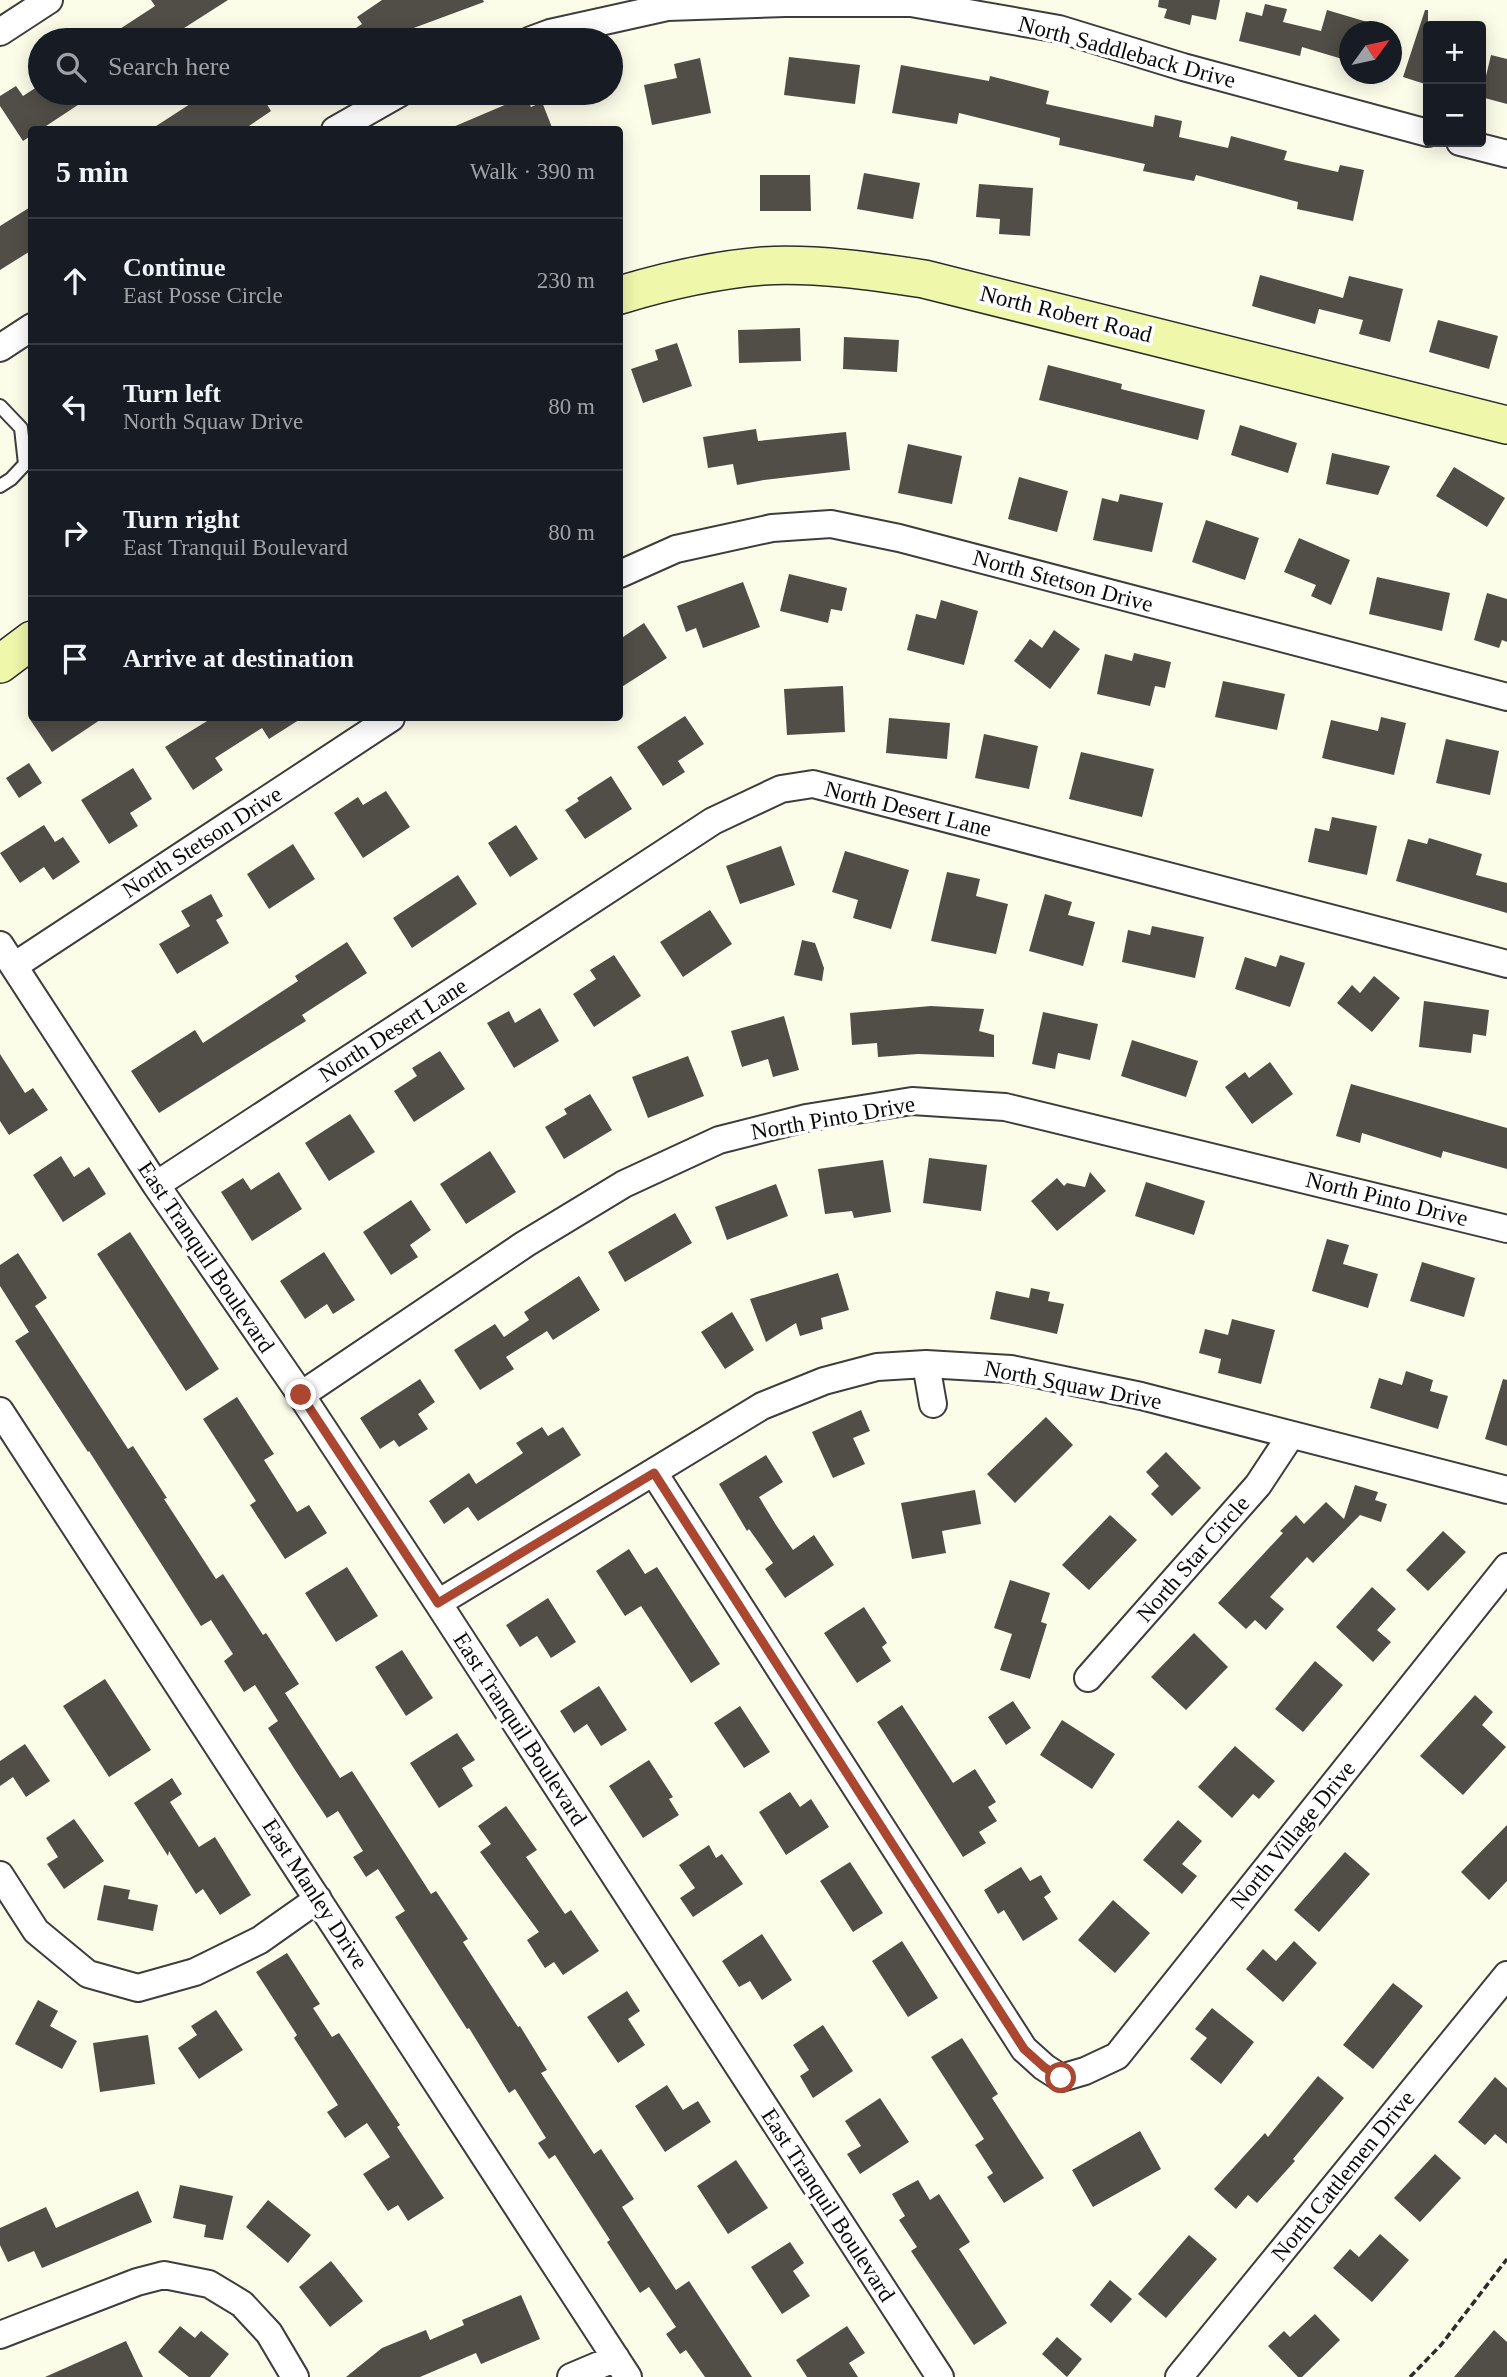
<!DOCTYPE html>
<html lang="en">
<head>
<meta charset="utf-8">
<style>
  :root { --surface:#171b24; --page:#242831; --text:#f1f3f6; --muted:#9ea1a6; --line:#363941 }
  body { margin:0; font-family:Georgia,serif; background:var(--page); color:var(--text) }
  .controls { position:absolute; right:21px; top:21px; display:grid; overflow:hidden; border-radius:7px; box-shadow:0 4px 18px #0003 }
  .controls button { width:63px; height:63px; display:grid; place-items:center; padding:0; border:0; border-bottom:2px solid var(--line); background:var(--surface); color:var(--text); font:35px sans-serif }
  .compass { position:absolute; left:1339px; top:21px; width:63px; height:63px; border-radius:50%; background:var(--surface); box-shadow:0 4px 18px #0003; rotate:57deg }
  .stop { position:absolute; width:21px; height:21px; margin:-16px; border:5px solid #ab4731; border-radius:50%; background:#fff }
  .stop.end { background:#ab4731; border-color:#fff; box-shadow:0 2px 7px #0008 }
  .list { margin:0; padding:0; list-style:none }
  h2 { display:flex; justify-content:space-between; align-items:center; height:91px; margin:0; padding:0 28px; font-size:30px }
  h2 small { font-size:23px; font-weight:400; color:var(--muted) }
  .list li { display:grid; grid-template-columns:46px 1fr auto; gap:21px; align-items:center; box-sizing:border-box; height:126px; padding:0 28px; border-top:2px solid var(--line) }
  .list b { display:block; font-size:26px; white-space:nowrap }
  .list p { margin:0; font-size:23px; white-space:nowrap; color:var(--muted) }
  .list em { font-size:23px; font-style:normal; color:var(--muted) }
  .icon { flex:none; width:38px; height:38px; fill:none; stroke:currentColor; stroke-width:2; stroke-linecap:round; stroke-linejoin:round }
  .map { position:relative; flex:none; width:1507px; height:2377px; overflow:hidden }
  .search { position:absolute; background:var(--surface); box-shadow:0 4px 18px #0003; left:28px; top:28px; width:595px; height:77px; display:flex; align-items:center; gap:18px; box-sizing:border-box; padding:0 24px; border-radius:38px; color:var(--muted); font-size:26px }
  .panel { position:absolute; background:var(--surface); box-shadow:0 4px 18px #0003; left:28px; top:126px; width:595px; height:595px; border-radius:7px }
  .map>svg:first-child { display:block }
  .building { fill:#514e48 }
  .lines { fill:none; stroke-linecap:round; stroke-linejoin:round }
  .lane-casing { stroke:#3d3d3d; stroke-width:16 }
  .street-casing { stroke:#3d3d3d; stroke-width:30 }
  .secondary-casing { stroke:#2c2c2c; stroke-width:40 }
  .path { stroke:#2c2c2c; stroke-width:3.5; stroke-dasharray:7 3.5; stroke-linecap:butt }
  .lane { stroke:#fff; stroke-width:12 }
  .street { stroke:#fff; stroke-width:26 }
  .secondary { stroke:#eef7aa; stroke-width:37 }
  .route { stroke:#ab4731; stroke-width:9 }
  .labels { text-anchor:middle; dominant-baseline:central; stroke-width:7; stroke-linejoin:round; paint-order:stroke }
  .street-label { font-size:23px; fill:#0a0a0a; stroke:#fff }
</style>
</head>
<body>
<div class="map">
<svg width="1507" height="2377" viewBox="0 0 1507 2377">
  <rect width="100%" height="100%" fill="#fcfde9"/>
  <path class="building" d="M151,0H228L181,30L188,40H103L155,6Z
    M382,0H483L484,2L392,36L396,40H338L362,24L357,17Z
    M1159,0H1220L1216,20L1192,15L1190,25L1164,18L1167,9L1158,7Z
    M1265,4L1287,9L1283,22L1321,31L1327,10L1384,27L1383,32H1349V61L1302,47L1300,56L1239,41L1246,12L1262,16Z
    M1425,10H1428V85L1403,77Z
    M1491,55L1507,59V104L1481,97Z
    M789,57L860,65L855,104L784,95Z
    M700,58L711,113L652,125L644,85L677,78L674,64Z
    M901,65L989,81L990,76L1049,91L1046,104L1153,127L1155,115L1182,121L1179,137L1228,148L1231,136L1287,151L1284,160L1338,172L1340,165L1364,170L1353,221L1297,209L1298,202L1196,175L1194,181L1143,171L1145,164L1059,145L1060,138L959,113L957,124L892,113Z
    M40,85V93H96L40,130H32V135L23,141L0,106V96L16,86L23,96Z
    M207,93H260L271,111L243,130H150Z
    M526,96L531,107L542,102L553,130H446Z
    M864,173L920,183L913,219L857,209Z
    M760,175H810L811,211H760Z
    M979,184L1033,188L1030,236L999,234L1000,219L976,217Z
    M32,206V250L0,270V226Z
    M1260,275L1343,298L1349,276L1403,289L1390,342L1359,334L1363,320L1319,309L1315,324L1252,306Z
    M1438,320L1498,336L1489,369L1429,352Z
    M800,328L801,361L739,363L738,330Z
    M844,337L899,340L897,372L843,369Z
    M677,343L692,386L643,403L631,369L658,360L655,350Z
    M1048,365L1122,384L1121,389L1205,410L1198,440L1039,400Z
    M1240,425L1297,443L1288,473L1231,455Z
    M756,429L758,441L846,432L850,470L764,480L737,485L733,464L708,468L703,437Z
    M908,444L962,456L952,504L898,493Z
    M1332,453L1390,466L1378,495L1326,484Z
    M1454,467L1505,498L1487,527L1436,496Z
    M1019,477L1068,491L1057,532L1008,519Z
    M1120,494L1163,503L1152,552L1093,540L1102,498L1118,502Z
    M1206,520L1259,538L1245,580L1192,562Z
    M1299,538L1350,560L1331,605L1311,596L1316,585L1284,572Z
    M789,574L847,588L842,611L831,609L828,623L780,611Z
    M1377,577L1450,593L1442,631L1369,614Z
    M743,582L760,627L703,648L696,628L686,632L677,606Z
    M1487,593L1507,599V642L1502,640L1499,648L1474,640Z
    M941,600L978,611L964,665L907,650L916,614L936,619Z
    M644,623L667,658L620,688V639Z
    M1054,630L1080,649L1050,689L1014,661L1030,639L1042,648Z
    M1134,653L1171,662L1165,688L1155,686L1150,706L1097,694L1105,654L1132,661Z
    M1223,681L1285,694L1277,730L1215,717Z
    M843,686L845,732L787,735L784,689Z
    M685,716L704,744L678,761L685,772L663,786L637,747Z
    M1381,717L1406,723L1394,775L1322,758L1331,720L1378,731Z
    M29,718H103L52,752Z
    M212,718H302L269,739L262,728L215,758L223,770L193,790L165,747Z
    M889,718L950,723L947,759L886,753Z
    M984,734L1038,746L1029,789L975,778Z
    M1446,739L1499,751L1490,795L1436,783Z
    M1081,752L1154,769L1142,817L1069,799Z
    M29,763L42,783L19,798L6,778Z
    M133,768L152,799L130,813L138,826L109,844L81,800Z
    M611,776L632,809L585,839L565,810L579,801L577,798Z
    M386,791L410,827L363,858L334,813L358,797L363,805Z
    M1332,817L1377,826L1367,875L1308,862L1315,828L1329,831Z
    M44,825L55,842L63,837L80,862L53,880L44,867L20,883L0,853Z
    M516,825L538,859L510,877L488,843Z
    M1429,838L1482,854L1476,875L1507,883V913L1396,881L1408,839L1427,844Z
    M293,844L315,879L269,909L247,874Z
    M781,846L795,885L740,904L726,866Z
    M845,851L909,870L891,929L853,918L858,900L832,892Z
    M947,872L980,879L976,896L1008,904L996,954L931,941Z
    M458,875L477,904L412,948L393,918Z
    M211,894L223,916L216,920L229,943L177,974L159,944L190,926L181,911Z
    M1045,894L1072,902L1068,915L1095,922L1083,966L1029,951Z
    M710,910L732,944L683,977L660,942Z
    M1152,926L1204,937L1195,978L1122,962L1128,930L1150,935Z
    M802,940L815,943L824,968L822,981L794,975Z
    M347,942L367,973L302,1015L306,1021L159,1113L131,1071L195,1030L203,1043L298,981L295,976Z
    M614,955L641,996L594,1027L573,994L596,979L590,970Z
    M1280,955L1305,963L1290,1007L1235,989L1245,957L1276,967Z
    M1374,976L1400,998L1372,1032L1337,1003L1352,985L1360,993Z
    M1424,1001L1489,1010L1486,1036L1473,1034L1471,1053L1419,1047Z
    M931,1006L984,1009L979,1031L994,1035V1057L918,1054L878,1057L877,1043L852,1045L850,1013Z
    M540,1008L559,1041L514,1068L487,1023L509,1011L515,1023Z
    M1043,1012L1098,1024L1090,1060L1058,1053L1055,1069L1032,1064Z
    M784,1016L799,1070L773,1077L768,1059L742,1067L731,1031Z
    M1132,1040L1198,1061L1186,1097L1121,1076Z
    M440,1051L465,1089L414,1122L394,1091L417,1076L412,1068Z
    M0,1054L25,1093L33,1088L48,1110L9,1135L0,1121Z
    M688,1056L704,1096L648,1118L632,1077Z
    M1270,1062L1293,1094L1252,1124L1225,1087L1245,1072L1249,1078Z
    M1351,1084L1507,1128V1169L1443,1151L1441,1158L1362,1133L1360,1143L1336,1136Z
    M590,1094L612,1130L564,1159L545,1127L567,1114L564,1109Z
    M350,1114L375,1152L329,1181L305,1143Z
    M490,1151L516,1192L466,1224L440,1184Z
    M61,1156L74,1177L89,1167L106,1194L63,1222L33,1175Z
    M929,1158L987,1165L981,1211L923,1203Z
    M883,1160L891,1212L854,1218L852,1211L825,1214L818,1169Z
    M279,1172L302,1209L252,1241L221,1192L243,1178L251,1190Z
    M1090,1172L1106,1191L1057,1231L1031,1201L1057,1178L1064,1186L1067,1183L1085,1187Z
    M1146,1182L1205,1201L1194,1235L1135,1216Z
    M776,1184L788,1216L727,1240L715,1207Z
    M411,1200L431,1230L410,1245L418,1257L391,1275L363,1232Z
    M675,1213L692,1243L625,1282L608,1252Z
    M130,1232L219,1369L186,1391L97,1254Z
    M1327,1239L1349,1245L1343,1264L1378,1274L1368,1308L1312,1291Z
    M324,1252L355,1300L333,1314L327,1304L305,1319L280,1281Z
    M18,1253L47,1298L35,1306L128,1449L133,1446L167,1498L164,1499L216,1579L223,1574L263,1635L266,1633L299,1684L285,1693L340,1778L352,1771L431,1894L436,1891L468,1939L463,1942L518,2027L520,2026L547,2070L541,2073L594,2154L601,2149L634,2199L622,2207L676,2290L689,2281L752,2377H705L686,2350L680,2354L666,2334L676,2327L649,2287L640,2293L607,2242L610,2240L555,2155L549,2159L538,2143L546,2138L515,2089L509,2093L469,2028L467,2029L395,1917L405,1911L378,1869L366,1877L353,1857L363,1851L338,1811L327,1818L297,1773L268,1728L278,1721L255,1685L244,1692L224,1661L233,1654L211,1620L201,1626L89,1451L88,1452L15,1341L29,1332L0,1286V1265Z
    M1422,1262L1475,1278L1464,1317L1410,1301Z
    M838,1273L849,1310L821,1318L823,1329L800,1336L796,1323L766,1342L750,1299Z
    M579,1276L600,1310L553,1340L547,1331L506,1357L514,1369L480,1390L454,1350L495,1324L504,1337L529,1320L524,1312Z
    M1031,1288L1050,1292L1048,1301L1064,1304L1057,1334L990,1319L996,1291L1029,1298Z
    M732,1312L754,1350L725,1369L701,1332Z
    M1232,1319L1275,1330L1261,1384L1218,1373L1221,1359L1199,1353L1205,1329L1228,1335Z
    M1406,1371L1433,1380L1430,1391L1448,1396L1438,1429L1370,1408L1379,1378L1402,1385Z
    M420,1379L435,1402L418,1414L428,1429L399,1447L394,1440L380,1449L360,1418Z
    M1503,1379L1507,1380V1446L1485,1439Z
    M237,1397L274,1454L264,1460L297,1512L309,1505L327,1533L285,1559L250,1505L256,1501L203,1419Z
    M861,1410L870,1431L853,1438L865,1464L833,1478L812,1432Z
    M1046,1417L1073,1445L1015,1503L987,1474Z
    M542,1427L548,1436L563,1427L581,1455L478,1521L468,1507L444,1524L429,1501L469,1473L476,1484L523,1453L516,1443Z
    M1166,1452L1201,1488L1172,1516L1151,1494L1159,1486L1146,1472Z
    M766,1455L783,1482L759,1497L776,1525L793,1550L814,1535L834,1565L785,1598L765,1569L773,1563L749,1529L747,1531L719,1484Z
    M1355,1485L1378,1492L1375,1500L1387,1504L1381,1522L1360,1515L1313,1563L1307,1557L1270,1597L1284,1609L1266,1630L1255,1620L1246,1629L1218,1603L1283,1533L1280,1531L1296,1515L1304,1524L1326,1502L1344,1519Z
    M975,1490L981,1524L942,1531L946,1553L912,1559L901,1503Z
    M1110,1515L1137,1540L1089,1590L1062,1565Z
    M1443,1531L1466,1552L1428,1591L1406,1570Z
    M629,1549L645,1574L657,1567L720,1664L691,1683L641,1606L625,1616L596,1571Z
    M347,1567L378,1616L336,1642L305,1593Z
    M1010,1580L1050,1593L1041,1622L1047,1624L1030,1679L1000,1670L1012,1634L994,1628Z
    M1372,1587L1396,1609L1377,1630L1391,1642L1373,1662L1336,1627Z
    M548,1598L576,1642L551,1658L537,1636L520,1647L506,1625Z
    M864,1607L887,1643L882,1647L891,1661L857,1683L824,1633Z
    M1194,1633L1228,1667L1186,1710L1151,1677Z
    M402,1650L433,1698L406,1716L375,1667Z
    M1315,1661L1343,1685L1303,1732L1275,1709Z
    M105,1679L151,1750L109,1777L63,1706Z
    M599,1686L627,1730L601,1746L587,1724L574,1733L560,1711Z
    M1475,1695L1493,1712L1482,1725L1506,1747L1463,1795L1420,1756Z
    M1013,1701L1031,1728L1006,1745L988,1717Z
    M902,1705L953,1783L975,1769L996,1802L988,1807L997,1821L979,1832L986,1843L963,1857L877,1722Z
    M740,1706L770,1752L744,1768L714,1723Z
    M1062,1720L1115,1754L1092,1789L1040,1755Z
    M457,1733L475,1760L462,1768L473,1786L439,1808L410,1763Z
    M25,1744L50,1781L26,1797L13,1777L0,1786V1761Z
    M1235,1746L1275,1781L1259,1799L1253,1794L1232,1818L1198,1787Z
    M649,1760L673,1797L669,1799L679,1815L643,1838L609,1786Z
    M172,1778L182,1794L170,1802L199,1847L215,1837L251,1895L220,1915L203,1889L196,1894L169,1851L168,1856L134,1803Z
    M790,1792L800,1807L811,1799L829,1827L786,1855L759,1812Z
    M506,1806L537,1850L526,1857L565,1914L571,1910L599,1951L563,1975L554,1962L545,1968L527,1940L539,1932L480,1852L491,1844L478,1826Z
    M74,1819L104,1861L64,1889L47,1864L58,1857L46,1838Z
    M1178,1820L1202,1841L1182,1864L1197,1876L1182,1894L1143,1860Z
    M1507,1825V1881L1489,1900L1461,1872Z
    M709,1845L716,1858L722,1854L743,1884L693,1917L680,1898L695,1888L679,1865Z
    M1345,1852L1370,1874L1319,1932L1294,1910Z
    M850,1862L883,1913L853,1932L820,1881Z
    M1021,1867L1030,1881L1041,1875L1051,1892L1044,1897L1058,1919L1023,1941L1004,1910L998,1914L984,1890Z
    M104,1885L130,1890L128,1899L158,1905L153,1931L97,1920Z
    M1113,1900L1150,1933L1115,1973L1078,1940Z
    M762,1934L792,1980L762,2000L750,1981L739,1987L722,1961Z
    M902,1941L938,1998L908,2017L872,1961Z
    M1294,1941L1317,1963L1283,2002L1246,1969L1263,1949L1276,1961Z
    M287,1953L320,2004L313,2008L332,2037L339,2033L400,2125L397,2127L444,2198L408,2221L398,2205L388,2211L363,2174L390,2157L367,2123L345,2138L327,2112L338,2105L294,2038L297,2035L256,1972Z
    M1393,1983L1423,2006L1373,2069L1343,2045Z
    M627,1991L640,2011L628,2019L645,2045L618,2063L587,2017Z
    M38,2000L58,2011L50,2026L77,2041L62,2069L15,2044Z
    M1212,2008L1254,2042L1221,2084L1190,2059L1207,2038L1195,2029Z
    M216,2010L243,2050L199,2079L178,2048L197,2035L191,2026Z
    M823,2025L853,2071L813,2098L800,2076L809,2070L793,2045Z
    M148,2035L155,2084L100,2092L93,2043Z
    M962,2038L998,2094L992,2098L1044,2178L1004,2203L987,2177L993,2173L975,2145L984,2139L931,2057Z
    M1318,2076L1344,2098L1293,2159L1295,2161L1257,2203L1248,2195L1236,2209L1214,2189L1265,2133L1268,2137Z
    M1495,2077L1507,2088V2144L1495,2134L1485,2145L1458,2122Z
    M667,2085L683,2110L698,2101L711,2122L665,2152L635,2106Z
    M880,2098L909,2142L860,2174L847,2154L861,2146L845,2121Z
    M1140,2131L1161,2169L1093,2207L1072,2170Z
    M1435,2154L1461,2178L1420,2222L1394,2198Z
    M736,2160L768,2208L728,2234L697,2186Z
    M918,2180L930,2200L939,2194L970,2242L959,2249L1007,2323L974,2345L911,2251L917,2247L899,2220L905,2216L892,2194Z
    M180,2185L233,2196L223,2240L204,2237L206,2225L173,2218Z
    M138,2191L152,2222L42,2268L34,2251L8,2262L0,2245V2228L46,2207L56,2228Z
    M268,2200L311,2235L288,2263L246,2227Z
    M1380,2234L1409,2260L1372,2302L1333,2268L1350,2249L1359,2257Z
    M1189,2235L1217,2259L1166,2318L1138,2294Z
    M790,2242L804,2263L793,2271L810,2296L782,2314L751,2267Z
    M331,2261L363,2301L330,2327L299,2287Z
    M1110,2280L1132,2299L1111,2323L1090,2305Z
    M521,2295L540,2339L481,2364L476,2353L420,2377H346L382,2348L426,2330L430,2340L464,2325L462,2320Z
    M1315,2314L1340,2340L1302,2377H1298L1268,2346L1284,2331L1290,2337Z
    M180,2326L195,2338L201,2331L229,2354L210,2377H189L158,2352Z
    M847,2326L865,2353L849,2363L858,2377H807L796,2360Z
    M1494,2330L1507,2342V2377H1454Z
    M1057,2337L1082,2359L1067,2377L1042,2354Z
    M126,2341L143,2377H45Z"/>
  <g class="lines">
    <g class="lane-casing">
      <path id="lane" d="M0,406L21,428L25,464L11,479L0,486"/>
    </g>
    <g class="street-casing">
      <path id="street" d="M0,32L49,0
        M531,40L550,33L667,7L785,3H911L1059,29L1183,67L1428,133
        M335,130L400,93
        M1460,142L1507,154
        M0,348L32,327
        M620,574L676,549L772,528L831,524L899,538L1507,697
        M0,945L156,1185L301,1395L438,1603L940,2377
        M14,966L391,718
        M156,1185L713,821L781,789L813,784L1507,964
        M926,1364L933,1404
        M301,1395L525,1244L624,1184L719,1140L806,1118L912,1101L1005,1107L1507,1229
        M0,1411L628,2377
        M654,1473L1024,2049L1044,2067L1061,2078L1085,2071L1117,2056L1507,1567
        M438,1603L762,1406L824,1381L877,1367L926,1364L1011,1369L1141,1396L1507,1490
        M1088,1678L1258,1485L1291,1435
        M0,1875L36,1931L88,1974L138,1988L195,1972L260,1940L318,1899
        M0,2335L137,2282L164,2275L209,2284L242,2304L269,2333L295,2377
        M571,2377L616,2358
        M1179,2377L1507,1975"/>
    </g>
    <g class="secondary-casing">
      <path id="secondary" d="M620,295C666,281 715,270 763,266C816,263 872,271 924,279L1507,425
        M0,664L32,640"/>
    </g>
    <path class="path" d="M1410,2377L1441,2345L1507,2259"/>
    <use href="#lane" class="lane"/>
    <use href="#street" class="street"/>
    <use href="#secondary" class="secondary"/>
  </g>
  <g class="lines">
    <path class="route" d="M301,1395L438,1603L654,1473L1024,2049L1044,2067L1061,2078"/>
  </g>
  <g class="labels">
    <g class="street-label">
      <text transform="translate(1127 52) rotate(15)">North Saddleback Drive</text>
      <text transform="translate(1066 314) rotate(14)">North Robert Road</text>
      <text transform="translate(1063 581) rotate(15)">North Stetson Drive</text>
      <text transform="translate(908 809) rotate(14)">North Desert Lane</text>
      <text transform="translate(202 842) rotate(-33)">North Stetson Drive</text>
      <text transform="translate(393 1030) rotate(-33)">North Desert Lane</text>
      <text transform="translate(833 1118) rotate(-10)">North Pinto Drive</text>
      <text transform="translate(1387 1199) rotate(14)">North Pinto Drive</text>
      <text transform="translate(206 1257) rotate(56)">East Tranquil Boulevard</text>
      <text transform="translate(1073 1385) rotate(11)">North Squaw Drive</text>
      <text transform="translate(1193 1559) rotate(-49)">North Star Circle</text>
      <text transform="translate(520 1729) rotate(57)">East Tranquil Boulevard</text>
      <text transform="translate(1293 1835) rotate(-51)">North Village Drive</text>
      <text transform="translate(315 1894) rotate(57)">East Manley Drive</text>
      <text transform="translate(1343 2176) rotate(-51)">North Cattlemen Drive</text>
      <text transform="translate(828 2205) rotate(57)">East Tranquil Boulevard</text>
    </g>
  </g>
</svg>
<div class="controls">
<button>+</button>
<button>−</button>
</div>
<svg class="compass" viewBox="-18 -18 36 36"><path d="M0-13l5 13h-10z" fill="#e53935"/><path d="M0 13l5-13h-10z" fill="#9ea1a6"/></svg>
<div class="stop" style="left:1061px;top:2078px"></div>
<div class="stop end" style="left:301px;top:1395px"></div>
<div class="search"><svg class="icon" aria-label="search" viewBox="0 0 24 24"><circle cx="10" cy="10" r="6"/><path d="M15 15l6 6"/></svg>Search here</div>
<section class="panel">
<h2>5 min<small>Walk · 390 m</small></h2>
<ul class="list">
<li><svg class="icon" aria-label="ahead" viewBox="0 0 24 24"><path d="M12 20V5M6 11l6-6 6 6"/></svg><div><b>Continue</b><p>East Posse Circle</p></div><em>230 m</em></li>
<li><svg class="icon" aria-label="left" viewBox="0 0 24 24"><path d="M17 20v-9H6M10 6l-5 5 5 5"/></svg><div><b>Turn left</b><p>North Squaw Drive</p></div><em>80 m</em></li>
<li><svg class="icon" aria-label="right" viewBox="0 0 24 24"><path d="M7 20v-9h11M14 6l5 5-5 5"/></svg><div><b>Turn right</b><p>East Tranquil Boulevard</p></div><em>80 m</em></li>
<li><svg class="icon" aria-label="arrive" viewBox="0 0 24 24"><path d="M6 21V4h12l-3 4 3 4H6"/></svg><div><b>Arrive at destination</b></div></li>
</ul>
</section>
</div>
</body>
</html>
